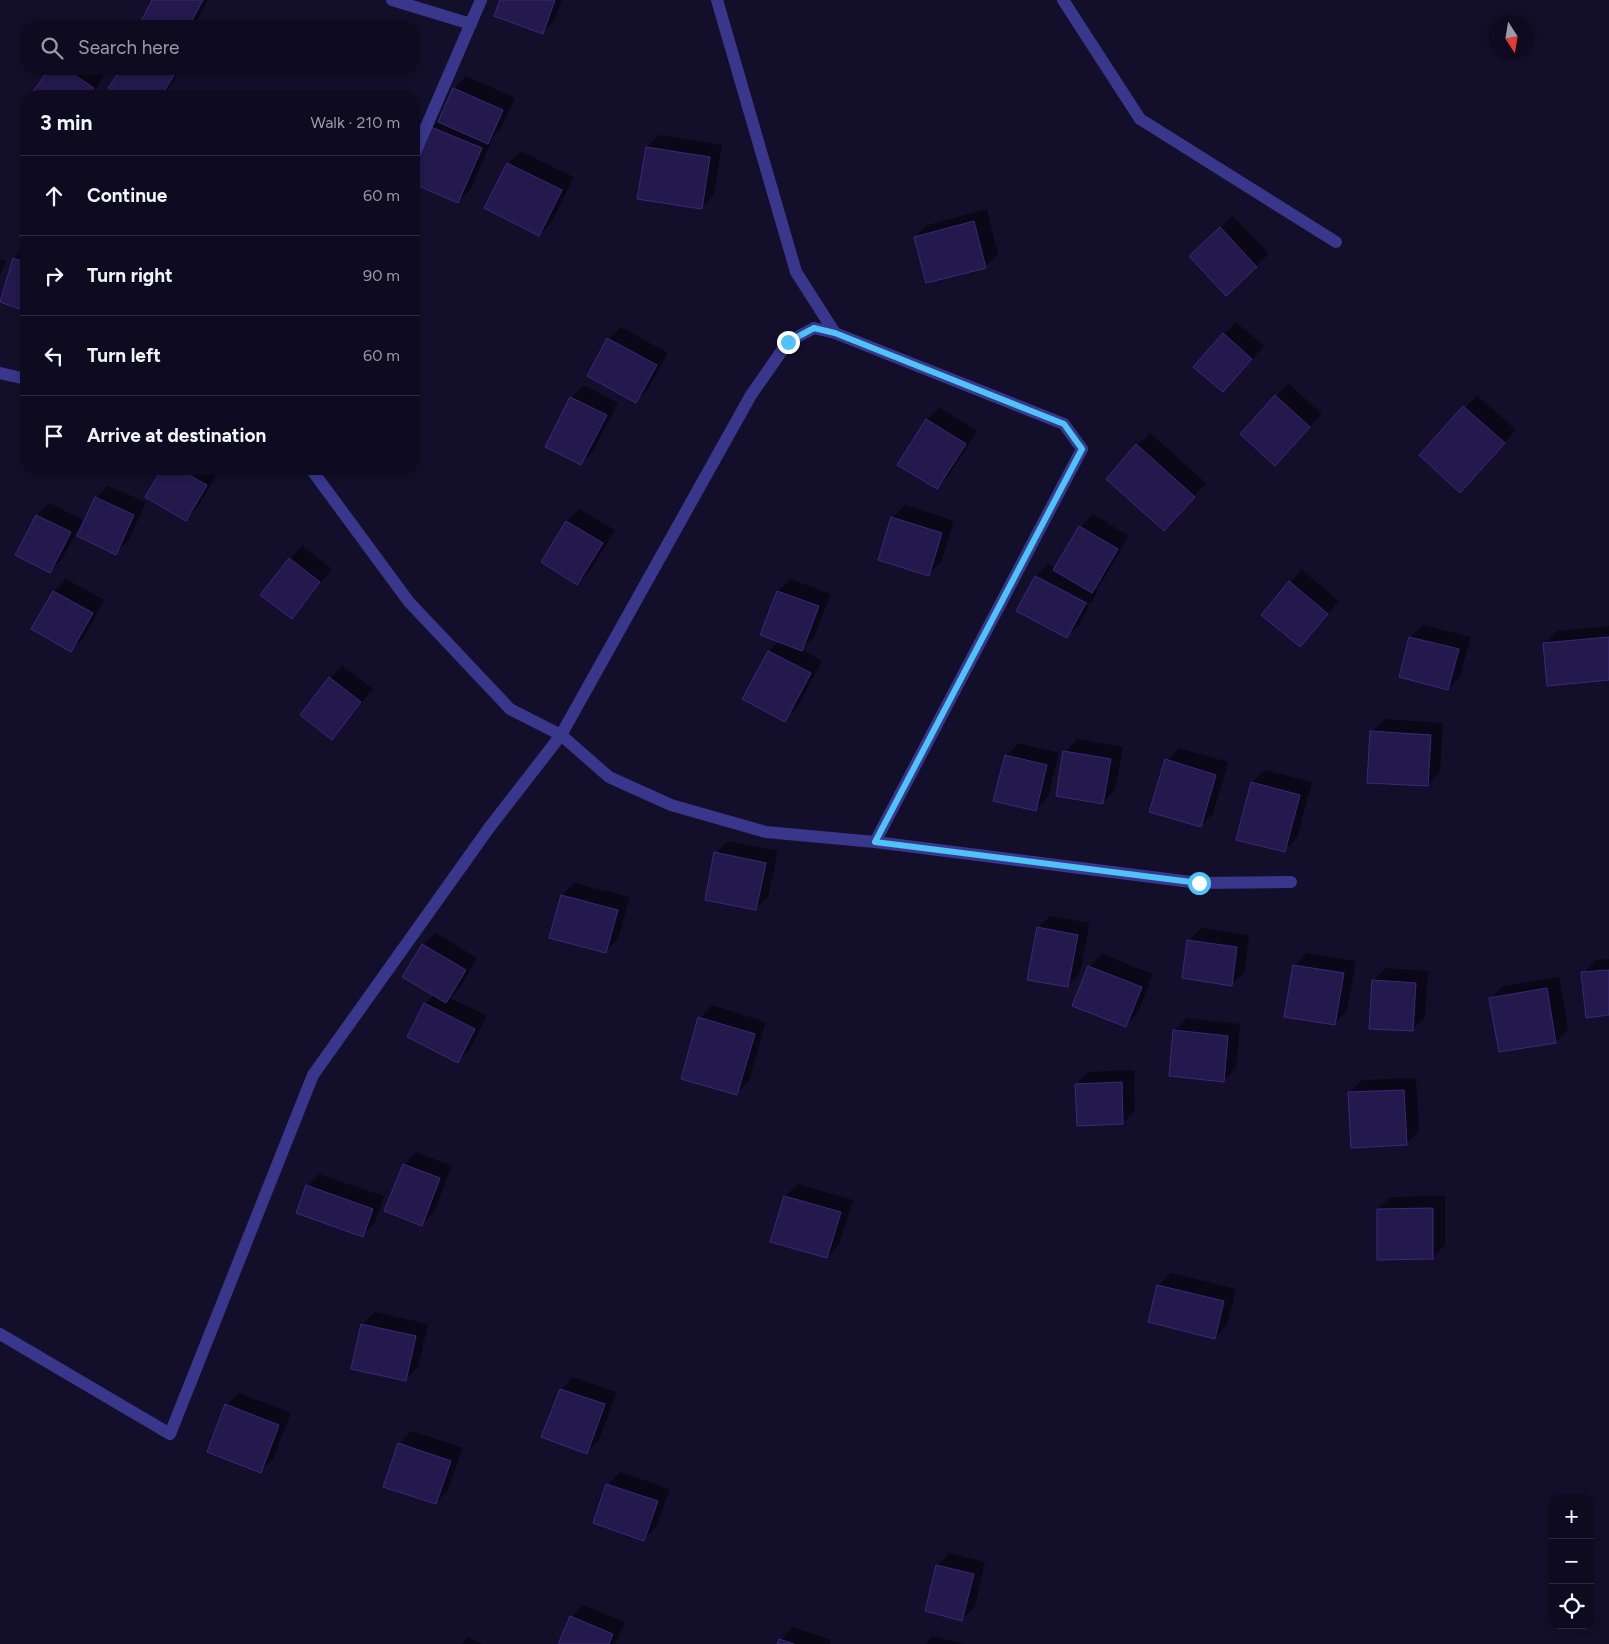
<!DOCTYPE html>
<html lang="en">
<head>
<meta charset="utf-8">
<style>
  :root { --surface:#0e0b20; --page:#171429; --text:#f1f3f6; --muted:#9b9ba5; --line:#2e2b3e }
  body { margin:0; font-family:Figtree,sans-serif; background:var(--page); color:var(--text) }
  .controls { position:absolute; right:15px; bottom:15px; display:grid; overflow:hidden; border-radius:10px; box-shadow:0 2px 8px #0003 }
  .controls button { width:45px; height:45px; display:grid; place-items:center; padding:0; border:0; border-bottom:1px solid var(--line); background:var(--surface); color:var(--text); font:25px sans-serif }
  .compass { position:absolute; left:1489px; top:15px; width:45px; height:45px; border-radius:50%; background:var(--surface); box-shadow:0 2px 8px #0003; rotate:168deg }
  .stop { position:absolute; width:15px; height:15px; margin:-11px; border:4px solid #4fc3f7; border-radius:50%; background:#fff }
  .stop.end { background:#4fc3f7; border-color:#fff; box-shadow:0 1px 5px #0008 }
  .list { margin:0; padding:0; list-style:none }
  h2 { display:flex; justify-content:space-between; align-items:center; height:65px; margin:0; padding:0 20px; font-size:21px }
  h2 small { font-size:16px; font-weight:400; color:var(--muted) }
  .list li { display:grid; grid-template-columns:32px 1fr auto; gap:15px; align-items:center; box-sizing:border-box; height:80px; padding:0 20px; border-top:1px solid var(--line) }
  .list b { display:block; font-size:19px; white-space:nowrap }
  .list em { font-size:16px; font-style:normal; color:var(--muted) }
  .icon { flex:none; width:28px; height:28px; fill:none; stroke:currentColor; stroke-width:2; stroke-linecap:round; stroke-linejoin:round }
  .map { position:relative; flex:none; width:1609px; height:1644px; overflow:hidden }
  .search { position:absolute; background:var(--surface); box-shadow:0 2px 8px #0003; left:20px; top:20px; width:400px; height:55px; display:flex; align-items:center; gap:12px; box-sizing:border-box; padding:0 18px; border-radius:20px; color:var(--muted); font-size:19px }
  .panel { position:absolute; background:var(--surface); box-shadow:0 2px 8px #0003; left:20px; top:90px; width:400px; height:385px; border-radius:20px }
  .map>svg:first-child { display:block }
  .shadow { fill:#0007 }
  .building { fill:#23194d; stroke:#382a7a }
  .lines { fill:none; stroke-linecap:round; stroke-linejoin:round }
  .minor { stroke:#38378c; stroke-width:12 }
  .route { stroke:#4fc3f7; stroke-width:6 }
</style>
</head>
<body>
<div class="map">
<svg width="1609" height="1644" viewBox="0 0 1609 1644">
  <rect width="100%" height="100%" fill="#130f2a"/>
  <path class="shadow" d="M153,0H208L194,26H150L142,22Z
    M502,0H562L555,20L543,32Z
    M50,69H96L105,75L91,96H32Z
    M122,69H182L163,96H122L109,88Z
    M466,76L515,98L500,130L493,137L471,189L458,201L414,183V170L432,128L441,118L454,89Z
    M659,135L722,145L714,195L702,208L647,147Z
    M521,151L574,177L552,222L539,235L485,208L508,163Z
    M987,209L998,254L986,266L926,281L915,237L927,225Z
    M1233,216L1269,254L1226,294L1203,244Z
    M26,246V309L0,301L14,258Z
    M0,259L6,261L0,276Z
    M1236,322L1264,346L1235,378L1224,334Z
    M621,327L668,353L648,389L636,401L608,339Z
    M1288,383L1322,414L1287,452L1276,396Z
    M584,385L618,403L593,451L581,464L571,398Z
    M1477,395L1516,430L1473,478L1421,455Z
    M939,407L977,431L949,475L937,488L927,420Z
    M1150,433L1206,483L1176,517L1137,445Z
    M163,469H212L218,472L198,507L186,519L147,496Z
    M108,486L146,502L128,541L115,553L96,498Z
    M50,503L83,520L62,559L50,572L17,555L37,515Z
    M905,505L954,521L941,562L928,574L892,518Z
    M579,509L615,530L590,571L577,584L542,562L567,521Z
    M1093,514L1129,536L1104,579L1095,589L1098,590L1091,604L1038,576V579L1089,606L1080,624L1067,636L1018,610L1036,576L1048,564L1056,568L1080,527Z
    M302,546L332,569L292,618L290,559Z
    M1302,570L1339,601L1300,646L1290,582Z
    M66,579L105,600L83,638L71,650L32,628L54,591Z
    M791,579L831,594L814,637L802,649L822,661L797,708L784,720L744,698L769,651L779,641L762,634L778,591Z
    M1423,625L1471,637L1460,676L1448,689L1400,676L1410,637Z
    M1609,626V678L1544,644L1557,631Z
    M342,666L373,689L332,738L330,678Z
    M1384,719L1443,723L1440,772L1428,785L1372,732Z
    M1077,739L1123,747L1115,790L1103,802L1065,752Z
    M1018,743L1059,753L1048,797L1036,809L1006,756Z
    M1179,748L1228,762L1213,814L1200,826L1167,760Z
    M1265,770L1312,782L1297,838L1284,851L1252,783Z
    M728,841L778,851L768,897L756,909L716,853Z
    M574,883L630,897L618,939L606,951L562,895Z
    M1050,916L1090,923L1080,973L1068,986L1038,928Z
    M1201,928L1249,935L1245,972L1232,984L1189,941Z
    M436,933L477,958L459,989L450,998L487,1016L470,1049L458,1062L425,1004L434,994L423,945Z
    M1307,953L1356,961L1347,1011L1335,1023L1294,966Z
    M1102,954L1153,974L1138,1013L1125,1026L1089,967Z
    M1609,959V1014L1583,973L1595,960Z
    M1386,968L1428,971L1425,1018L1412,1030L1373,981Z
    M1559,977L1568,1029L1556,1042L1491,998L1503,986Z
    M712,1005L766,1022L749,1081L736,1094L700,1018Z
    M1187,1018L1240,1024L1236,1068L1223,1081L1174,1031Z
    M1134,1070L1135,1110L1123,1123L1076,1084L1089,1072Z
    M1416,1078L1419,1131L1406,1144L1349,1093L1362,1080Z
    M416,1152L452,1166L434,1212L422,1224L404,1165Z
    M319,1174L384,1196L375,1223L362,1235L307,1186Z
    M798,1184L853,1200L839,1245L827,1257L771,1241L785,1196Z
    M1445,1196V1245L1433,1258L1378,1209L1390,1197Z
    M1171,1273L1236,1289L1227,1325L1215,1337L1158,1286Z
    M375,1312L428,1324L418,1367L405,1380L352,1368L362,1324Z
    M573,1377L617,1392L599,1440L586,1452L543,1437L561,1389Z
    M239,1393L291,1413L273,1459L261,1471L226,1405Z
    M411,1431L463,1448L448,1490L436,1503L399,1444Z
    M620,1472L670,1489L656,1527L644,1539L608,1485Z
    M949,1553L985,1562L975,1607L962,1619L937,1566Z
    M583,1605L625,1622L615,1644H560L571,1617Z
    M792,1627L831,1640L830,1644H778Z
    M933,1636L965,1644H925Z
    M468,1637L483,1644H461Z"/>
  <path class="building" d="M152,0H203L189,26H147L140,23Z
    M500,0H555L543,34L494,16Z
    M49,69H65L94,88L88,96H30Z
    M121,69H168L175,74L161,96H120L108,88Z
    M453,88L503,110L488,144L438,122Z
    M431,127L482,148L458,203L414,184V167Z
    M646,147L710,157L702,209L637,199Z
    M507,163L562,190L539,236L484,208Z
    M974,221L986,268L926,283L914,237Z
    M26,223V240L19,237Z
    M1220,227L1257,267L1226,296L1189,256Z
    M13,258L26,262V311L0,302Z
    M1223,333L1252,359L1223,392L1193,367Z
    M607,338L657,365L636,403L587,376Z
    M1275,395L1310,427L1275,466L1240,434Z
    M570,397L607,415L581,465L545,447Z
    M1463,406L1505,443L1460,493L1419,455Z
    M926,419L966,444L937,489L897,465Z
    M1136,444L1195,497L1164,531L1106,479Z
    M162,469H179L207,485L186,521L145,497Z
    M95,497L134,515L116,555L77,536Z
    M36,515L71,532L50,573L15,555Z
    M891,517L942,533L929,576L878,560Z
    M566,521L603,543L577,585L541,562Z
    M1079,526L1118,549L1092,593L1053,570Z
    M289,558L320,582L292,619L260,595Z
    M1035,576L1086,603L1067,638L1016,611Z
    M1289,581L1328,614L1300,647L1261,615Z
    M53,591L93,613L71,652L31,629Z
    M777,591L819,606L802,651L760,635Z
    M1409,637L1459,649L1448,690L1399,677Z
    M1609,637V680L1547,686L1543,643Z
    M768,651L811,673L785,722L742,699Z
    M329,677L361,702L332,740L300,715Z
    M1370,731L1431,735L1428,786L1367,783Z
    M1063,751L1111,759L1103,804L1056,796Z
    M1005,755L1047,765L1036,811L993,801Z
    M1165,759L1216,775L1201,827L1149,812Z
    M1251,782L1300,795L1285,852L1236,840Z
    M714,852L766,863L756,910L705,900Z
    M561,895L618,910L606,953L549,938Z
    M1037,927L1078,935L1068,987L1027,980Z
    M1187,940L1237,947L1232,986L1182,978Z
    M422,944L466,970L446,1003L402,977Z
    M1293,965L1344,973L1335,1025L1284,1017Z
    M1088,966L1142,987L1126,1027L1072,1006Z
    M1609,970V1015L1586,1018L1581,972Z
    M1372,980L1416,983L1413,1031L1369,1029Z
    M1547,988L1556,1043L1499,1052L1489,998Z
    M424,1003L475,1029L458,1063L407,1037Z
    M698,1017L755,1034L737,1095L681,1079Z
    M1173,1030L1228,1036L1224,1082L1169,1076Z
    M1122,1082L1123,1124L1077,1126L1075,1084Z
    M1404,1090L1407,1145L1351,1148L1348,1092Z
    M403,1164L440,1178L422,1226L384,1211Z
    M306,1185L373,1209L363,1237L296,1213Z
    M784,1196L841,1212L827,1258L770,1242Z
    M1433,1208V1259L1377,1260V1209Z
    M1157,1285L1224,1301L1215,1339L1148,1322Z
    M361,1324L416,1336L406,1381L351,1369Z
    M560,1389L605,1404L587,1454L541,1437Z
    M225,1404L279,1425L261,1473L207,1452Z
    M398,1443L451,1461L436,1504L383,1487Z
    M606,1484L658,1501L644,1541L593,1523Z
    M936,1565L974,1574L962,1621L925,1611Z
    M570,1616L613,1634L609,1644H558Z
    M779,1639L794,1644H777Z"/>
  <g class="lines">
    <path class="minor" d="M392,0L471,24
      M717,0L796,272L835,333
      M1063,0L1140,119L1336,242
      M414,155L481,0
      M0,373L26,379
      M311,469L409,602L510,709L561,735L609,777L671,805L766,832L875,842L1199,883L1291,882
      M0,1334L170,1434L313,1075L489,828L561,735L751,395L788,342L814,328L835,333L1064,424L1082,449L875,842"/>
  </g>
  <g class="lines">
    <path class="route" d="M788,342L814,328L835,333L1064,424L1082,449L875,842L1199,883"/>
  </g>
</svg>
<div class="controls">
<button>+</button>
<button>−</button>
<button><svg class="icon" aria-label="locate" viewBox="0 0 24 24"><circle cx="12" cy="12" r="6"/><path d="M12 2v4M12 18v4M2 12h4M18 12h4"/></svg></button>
</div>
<svg class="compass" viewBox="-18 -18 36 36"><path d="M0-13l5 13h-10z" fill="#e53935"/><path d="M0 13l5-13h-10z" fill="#9b9ba5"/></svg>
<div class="stop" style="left:1199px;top:883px"></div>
<div class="stop end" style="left:788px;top:342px"></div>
<div class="search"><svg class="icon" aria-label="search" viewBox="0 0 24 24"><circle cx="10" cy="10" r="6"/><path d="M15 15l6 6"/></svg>Search here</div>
<section class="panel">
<h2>3 min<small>Walk · 210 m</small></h2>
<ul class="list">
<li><svg class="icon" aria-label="ahead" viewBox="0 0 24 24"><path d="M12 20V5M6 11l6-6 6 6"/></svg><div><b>Continue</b></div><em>60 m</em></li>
<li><svg class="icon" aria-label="right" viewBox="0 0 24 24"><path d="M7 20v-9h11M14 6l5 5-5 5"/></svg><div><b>Turn right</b></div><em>90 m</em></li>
<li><svg class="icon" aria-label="left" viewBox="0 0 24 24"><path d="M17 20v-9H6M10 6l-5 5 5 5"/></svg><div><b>Turn left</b></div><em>60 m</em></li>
<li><svg class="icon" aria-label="arrive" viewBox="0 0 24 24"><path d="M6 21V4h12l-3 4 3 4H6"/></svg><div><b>Arrive at destination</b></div></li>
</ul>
</section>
</div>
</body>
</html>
